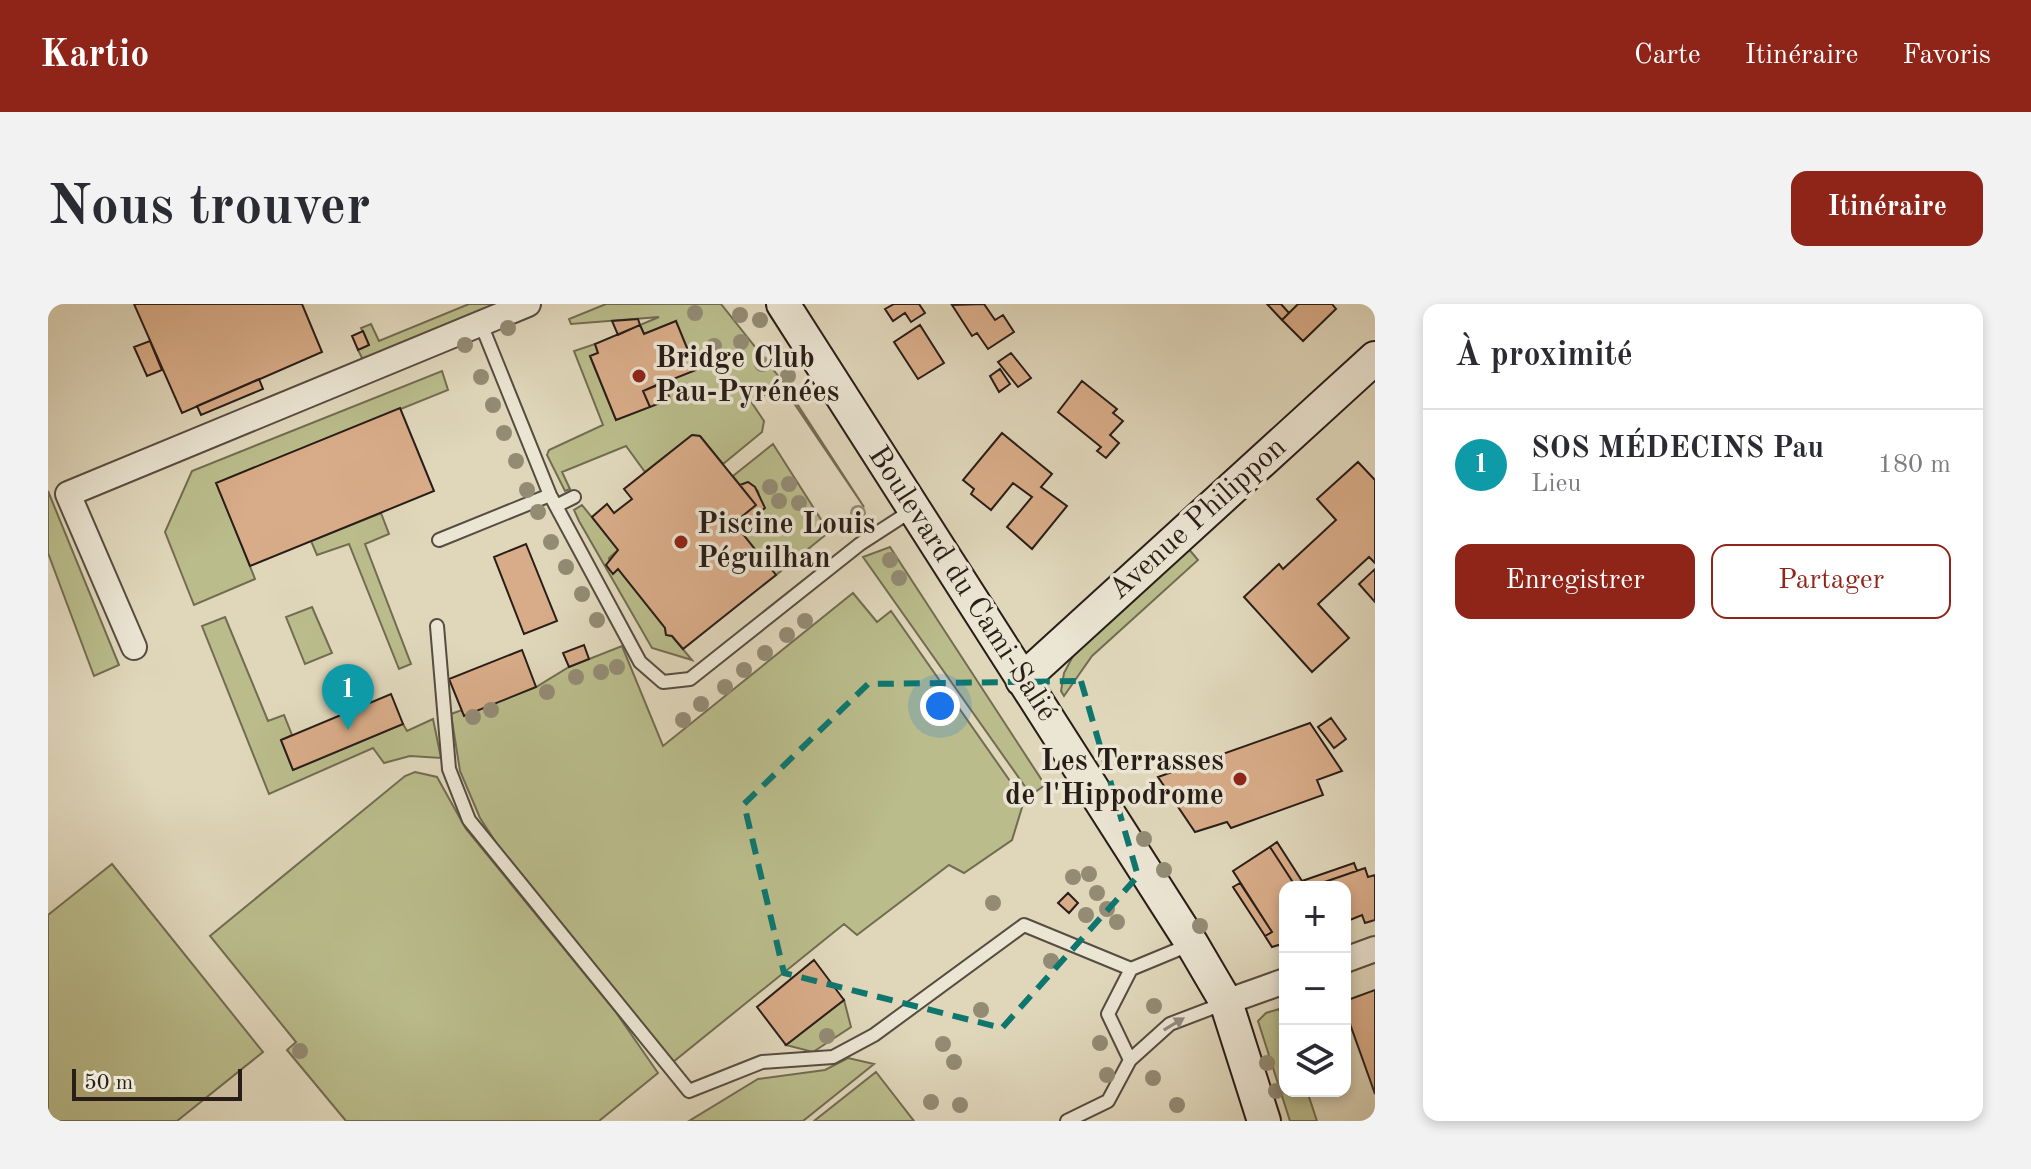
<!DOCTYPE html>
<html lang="fr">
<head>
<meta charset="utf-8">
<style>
  :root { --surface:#fff; --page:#f2f2f3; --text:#2b2b33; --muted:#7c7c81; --line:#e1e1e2; --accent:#8f2418 }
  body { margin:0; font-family:"Old Standard TT",serif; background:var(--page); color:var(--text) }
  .controls { position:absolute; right:24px; bottom:24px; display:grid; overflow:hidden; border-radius:16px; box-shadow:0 4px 12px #0003 }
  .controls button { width:72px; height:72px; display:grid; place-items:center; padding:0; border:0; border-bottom:2px solid var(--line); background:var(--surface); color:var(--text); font:40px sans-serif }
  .scale { position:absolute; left:24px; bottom:20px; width:170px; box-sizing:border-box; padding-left:8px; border:4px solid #291d18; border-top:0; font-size:22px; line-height:28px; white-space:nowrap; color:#291d18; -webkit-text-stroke:6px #ebe5d3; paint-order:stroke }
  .you { position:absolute; left:892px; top:402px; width:28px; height:28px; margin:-20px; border:6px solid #fff; border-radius:50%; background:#1a73e8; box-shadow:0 0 0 12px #1a73e833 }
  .badge { display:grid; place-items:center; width:52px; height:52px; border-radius:50%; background:var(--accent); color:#fff; font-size:26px; font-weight:700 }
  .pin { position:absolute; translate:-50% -66px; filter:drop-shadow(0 2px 4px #0008) }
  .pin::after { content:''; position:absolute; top:42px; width:28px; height:24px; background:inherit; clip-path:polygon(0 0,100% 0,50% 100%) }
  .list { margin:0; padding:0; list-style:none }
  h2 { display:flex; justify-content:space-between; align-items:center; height:104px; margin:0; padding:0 32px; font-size:34px }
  h2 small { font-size:26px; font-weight:400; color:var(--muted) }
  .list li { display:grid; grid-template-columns:52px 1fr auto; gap:24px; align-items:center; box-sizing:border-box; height:112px; padding:0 32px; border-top:2px solid var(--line) }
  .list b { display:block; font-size:30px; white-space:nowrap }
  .list p { margin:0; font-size:26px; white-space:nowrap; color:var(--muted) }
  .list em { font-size:26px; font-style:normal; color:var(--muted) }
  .actions { display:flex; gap:16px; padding:24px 32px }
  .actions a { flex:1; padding:18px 0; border:2px solid var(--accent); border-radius:16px; text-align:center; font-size:28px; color:var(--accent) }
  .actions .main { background:var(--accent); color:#fff }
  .icon { flex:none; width:44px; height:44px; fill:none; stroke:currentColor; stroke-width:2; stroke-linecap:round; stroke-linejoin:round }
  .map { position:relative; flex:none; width:1327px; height:817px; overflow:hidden; border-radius:16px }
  header { display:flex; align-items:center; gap:48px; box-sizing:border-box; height:112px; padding:0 40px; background:var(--accent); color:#fff }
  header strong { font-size:38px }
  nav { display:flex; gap:44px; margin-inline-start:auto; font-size:28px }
  .intro { display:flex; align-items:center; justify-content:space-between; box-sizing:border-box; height:192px; padding:0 48px }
  h1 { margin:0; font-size:56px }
  .button { padding:20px 36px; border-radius:16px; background:var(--accent); color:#fff; font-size:28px; font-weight:700 }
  main { display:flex; gap:48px; padding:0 48px }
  aside { flex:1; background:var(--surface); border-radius:16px; box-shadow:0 4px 12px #0003 }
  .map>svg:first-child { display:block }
  .green { fill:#babc8b; stroke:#726c52; stroke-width:2 }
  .building { fill:#d8ac88; stroke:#291d18; stroke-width:2 }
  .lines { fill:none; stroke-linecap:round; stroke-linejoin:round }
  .lane-casing { stroke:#574c41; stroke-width:16 }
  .street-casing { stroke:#574c41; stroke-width:28 }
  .secondary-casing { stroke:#291d18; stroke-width:36 }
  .lane { stroke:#ebe5d3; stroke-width:12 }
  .street { stroke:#ebe5d3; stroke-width:24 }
  .secondary { stroke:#ebe5d3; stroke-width:32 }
  .tree { fill:#938b74 }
  .oneway { fill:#948b7f }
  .marked { fill:none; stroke:#0f766e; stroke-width:6; stroke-dasharray:16 10; stroke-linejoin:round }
  .poi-dot { fill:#8f2418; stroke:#ebe5d3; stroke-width:3 }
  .labels { text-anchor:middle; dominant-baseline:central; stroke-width:7; stroke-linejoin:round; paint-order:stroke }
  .poi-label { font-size:30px; font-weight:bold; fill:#291d18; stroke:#ebe5d3; text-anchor:start }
  .street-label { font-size:30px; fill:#291d18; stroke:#ebe5d3 }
</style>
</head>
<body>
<header>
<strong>Kartio</strong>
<nav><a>Carte</a><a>Itinéraire</a><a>Favoris</a></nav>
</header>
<div class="intro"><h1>Nous trouver</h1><a class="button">Itinéraire</a></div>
<main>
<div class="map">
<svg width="1327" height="817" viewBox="0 0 1327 817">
  <rect width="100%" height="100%" fill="#e0d7bb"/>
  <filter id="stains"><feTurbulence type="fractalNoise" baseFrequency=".0025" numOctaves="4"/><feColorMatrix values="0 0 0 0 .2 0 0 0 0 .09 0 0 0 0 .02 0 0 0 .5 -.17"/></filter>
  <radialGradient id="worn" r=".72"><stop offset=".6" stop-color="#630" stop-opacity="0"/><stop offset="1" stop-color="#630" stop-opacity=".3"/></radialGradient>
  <path class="green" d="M421,0H454L315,56L310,46L321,41L313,24L323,20L331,37Z
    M558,0H673L735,78L816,203L733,80L704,99L716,117L714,128L675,160L652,132L644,131L597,168L578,142L514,168L522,185L517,187L499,151L501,146L555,121L526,47L547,40L550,49L542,52L568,116L621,95L615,78L628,17L596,30L592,21L611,13L523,20L521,15Z
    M394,67L400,86L169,179L207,275L146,301L117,228L144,167Z
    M725,140L781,228L728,271L717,257L718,250L710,249L695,230L716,213L710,187L700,178L692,181L685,172Z
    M0,187L71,361L46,372L0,249Z
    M534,201L570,246L561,254L565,269L570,265L617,324L618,331L624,332L644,356L604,344L531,217L526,206Z
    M333,209L341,230L317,240L363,360L351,365L301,240L269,251L263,237Z
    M842,243L997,481L983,491L815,253Z
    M1139,243L1150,256L1044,352L1016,392L1013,387L1016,369L1025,352Z
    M805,289L829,318L843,307L976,497L964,536L916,569L901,561L809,631L796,620L625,758L464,563L432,514L412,467L403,410L414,406L416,411L488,383L521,363L574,342L615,442Z
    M264,303L284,349L257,360L238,313Z
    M177,313L220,417L236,411L244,431L233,436L245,466L355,420L359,427L385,415L393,454L362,452L336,459L325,444L221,490L154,322Z
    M367,468L389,473L418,525L567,707L610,769L551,817H298L239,746L248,738L162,632L357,472Z
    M64,560L215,748L129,817H0V611Z
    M796,696L803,723L765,748L738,741Z
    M1231,705L1237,722V787H1259L1269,817H1242L1210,717L1218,709Z
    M800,754L826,760L755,817H641L710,775L777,766Z
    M828,768L866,817H766Z"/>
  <path class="building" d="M86,0H254L274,48L134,109Z
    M846,0H871L877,9L863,18L857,9L845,17L837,5Z
    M936,0L947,16L955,11L966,28L940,45L929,29L924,32L904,1Z
    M1219,0H1233L1241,9L1234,16Z
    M1250,0H1284L1288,5L1255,37L1234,16Z
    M590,15L592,21L570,31L564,17Z
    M628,17L648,66L595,87L602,103L568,116L542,52L550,49L547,40L592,21L596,30Z
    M872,21L896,59L870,75L846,38Z
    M315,27L321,41L310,46L304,32Z
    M102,37L114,66L99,72L86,43Z
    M963,49L983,74L970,83L950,58Z
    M952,65L962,80L951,88L942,72Z
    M211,75L215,85L153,111L149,102Z
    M1034,77L1069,105L1065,109L1075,117L1062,131L1071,139L1058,154L1049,147L1053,143L1010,108Z
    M615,78L622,95L602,103L595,87Z
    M352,104L386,187L202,262L168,179Z
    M954,129L1004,170L993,183L1019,202L984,245L959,223L984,193L965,179L943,206L923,190L926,185L915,176Z
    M644,131L652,132L708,201L686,219L710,249L718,250L717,257L728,271L635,345L624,332L618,331L617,324L570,265L565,270L558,261L570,246L544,213L559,200L566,209L584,195L576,185Z
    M1310,158L1327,176V259L1321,253L1270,300L1301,334L1264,368L1196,293L1231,260L1235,265L1288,216L1269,195Z
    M700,178L707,183L717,204L712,208L716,213L695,230L686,219L708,201L692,181Z
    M478,240L509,317L476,330L446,253Z
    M1327,265V298L1311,280Z
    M536,341L541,355L521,363L515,349Z
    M474,346L488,383L416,412L401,375Z
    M343,390L355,420L245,466L233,436Z
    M1283,414L1298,435L1286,444L1270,423Z
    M1262,419L1294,467L1269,476L1275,491L1183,524L1179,518L1147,528L1110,473Z
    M1229,538L1254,577L1306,559L1309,567L1262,583H1248L1222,543Z
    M1222,543L1248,583H1237V639L1224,643L1217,632L1224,628L1185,567Z
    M1317,564L1320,573L1327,571V616L1317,619L1314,611L1297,618V583H1262Z
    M1192,579L1224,628L1217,632L1185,583Z
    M1020,589L1030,599L1021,609L1010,599Z
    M766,656L796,696L738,741L709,703Z
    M1327,686V790L1297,706V697Z"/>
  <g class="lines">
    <g class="lane-casing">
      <path id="lane" d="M433,20L502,191L592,358L615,378L642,375L812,240L866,205
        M508,202L526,193
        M391,236L502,191
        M389,322L401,465L421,516L641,787L714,758L785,753L826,731L976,621L1083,665L1141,641
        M1082,756L1122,720L1177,699
        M1019,817L1060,797L1082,756L1060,710L1083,665"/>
    </g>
    <g class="street-casing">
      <path id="street" d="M86,343L20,190L480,0
        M1297,656L1327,645
        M1178,698L1237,677"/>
    </g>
    <g class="secondary-casing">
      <path id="secondary" d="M735,0L1144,640L1178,698L1216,817
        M974,376L1327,54"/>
    </g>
    <use href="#lane" class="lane"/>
    <use href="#street" class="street"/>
    <use href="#secondary" class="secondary"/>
  </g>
  <g class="tree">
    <circle cx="647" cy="9" r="8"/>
    <circle cx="692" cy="11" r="8"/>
    <circle cx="712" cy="16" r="8"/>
    <circle cx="460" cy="24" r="8"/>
    <circle cx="693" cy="38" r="8"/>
    <circle cx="417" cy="41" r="8"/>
    <circle cx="666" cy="42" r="8"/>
    <circle cx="728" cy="47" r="8"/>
    <circle cx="714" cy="60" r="8"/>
    <circle cx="740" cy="72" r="8"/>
    <circle cx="433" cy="73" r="8"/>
    <circle cx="445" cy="101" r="8"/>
    <circle cx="456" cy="129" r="8"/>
    <circle cx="468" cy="157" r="8"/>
    <circle cx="741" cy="180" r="8"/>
    <circle cx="722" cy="183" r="8"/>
    <circle cx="479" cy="186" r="8"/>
    <circle cx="731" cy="197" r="8"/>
    <circle cx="751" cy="199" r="8"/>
    <circle cx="490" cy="208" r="8"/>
    <circle cx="810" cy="209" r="8"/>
    <circle cx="503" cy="238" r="8"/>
    <circle cx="842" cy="256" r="8"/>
    <circle cx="518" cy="263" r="8"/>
    <circle cx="851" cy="274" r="8"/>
    <circle cx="534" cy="290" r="8"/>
    <circle cx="549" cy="316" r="8"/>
    <circle cx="757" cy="317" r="8"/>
    <circle cx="739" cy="331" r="8"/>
    <circle cx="717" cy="349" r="8"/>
    <circle cx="569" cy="363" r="8"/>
    <circle cx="696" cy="366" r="8"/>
    <circle cx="553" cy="368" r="8"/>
    <circle cx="528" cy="373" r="8"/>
    <circle cx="677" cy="383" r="8"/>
    <circle cx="499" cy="388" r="8"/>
    <circle cx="653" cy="400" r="8"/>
    <circle cx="443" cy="406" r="8"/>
    <circle cx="425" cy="413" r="8"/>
    <circle cx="635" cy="416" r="8"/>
    <circle cx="1096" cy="535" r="8"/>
    <circle cx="1116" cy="566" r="8"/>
    <circle cx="1041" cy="570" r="8"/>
    <circle cx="1025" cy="573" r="8"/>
    <circle cx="1049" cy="589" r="8"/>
    <circle cx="945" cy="599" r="8"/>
    <circle cx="1059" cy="605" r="8"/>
    <circle cx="1038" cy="611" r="8"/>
    <circle cx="1069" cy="618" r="8"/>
    <circle cx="1152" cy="622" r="8"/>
    <circle cx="1003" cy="657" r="8"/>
    <circle cx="1106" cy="702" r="8"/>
    <circle cx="933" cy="706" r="8"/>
    <circle cx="779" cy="732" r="8"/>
    <circle cx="1052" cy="739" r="8"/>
    <circle cx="895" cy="740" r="8"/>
    <circle cx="252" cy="747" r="8"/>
    <circle cx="906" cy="758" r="8"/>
    <circle cx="1219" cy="759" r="8"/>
    <circle cx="1059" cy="771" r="8"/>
    <circle cx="1105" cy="774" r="8"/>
    <circle cx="1228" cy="787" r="8"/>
    <circle cx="883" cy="798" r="8"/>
    <circle cx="912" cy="801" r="8"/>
    <circle cx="1129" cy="801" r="8"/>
  </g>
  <defs><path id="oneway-solid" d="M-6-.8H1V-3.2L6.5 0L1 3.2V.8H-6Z" transform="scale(2)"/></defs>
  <use class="oneway" href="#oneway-solid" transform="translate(1126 720) rotate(-31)"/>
  <path class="marked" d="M1033,377L1090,572L954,724L736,669L696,500L820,380Z"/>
  <g class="poi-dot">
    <circle cx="591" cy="72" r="8"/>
    <circle cx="633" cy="238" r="8"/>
    <circle cx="1192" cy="475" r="8"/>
  </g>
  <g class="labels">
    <g class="poi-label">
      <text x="607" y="55">Bridge Club<tspan x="607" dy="34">Pau-Pyrénées</tspan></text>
      <text x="649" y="221">Piscine Louis<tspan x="649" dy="34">Péguilhan</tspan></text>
      <text x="1176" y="458" text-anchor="end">Les Terrasses<tspan x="1176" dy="34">de l'Hippodrome</tspan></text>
    </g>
    <g class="street-label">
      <text transform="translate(1150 215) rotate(-42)">Avenue Philippon</text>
      <text transform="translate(914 280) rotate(57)">Boulevard du Cami-Salié</text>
    </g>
  </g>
  <rect width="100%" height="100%" filter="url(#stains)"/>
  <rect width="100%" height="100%" fill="url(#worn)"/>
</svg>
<div class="controls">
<button>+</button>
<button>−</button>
<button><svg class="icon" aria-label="layers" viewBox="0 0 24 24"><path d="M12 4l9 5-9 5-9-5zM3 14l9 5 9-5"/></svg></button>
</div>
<div class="scale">50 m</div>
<div class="you"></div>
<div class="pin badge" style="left:300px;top:426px;background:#0f9aa8">1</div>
</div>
<aside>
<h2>À proximité<small></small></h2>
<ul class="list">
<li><span class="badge" style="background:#0f9aa8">1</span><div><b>SOS MÉDECINS Pau</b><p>Lieu</p></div><em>180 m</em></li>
</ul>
<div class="actions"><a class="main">Enregistrer</a><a>Partager</a></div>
</aside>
</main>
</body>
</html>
